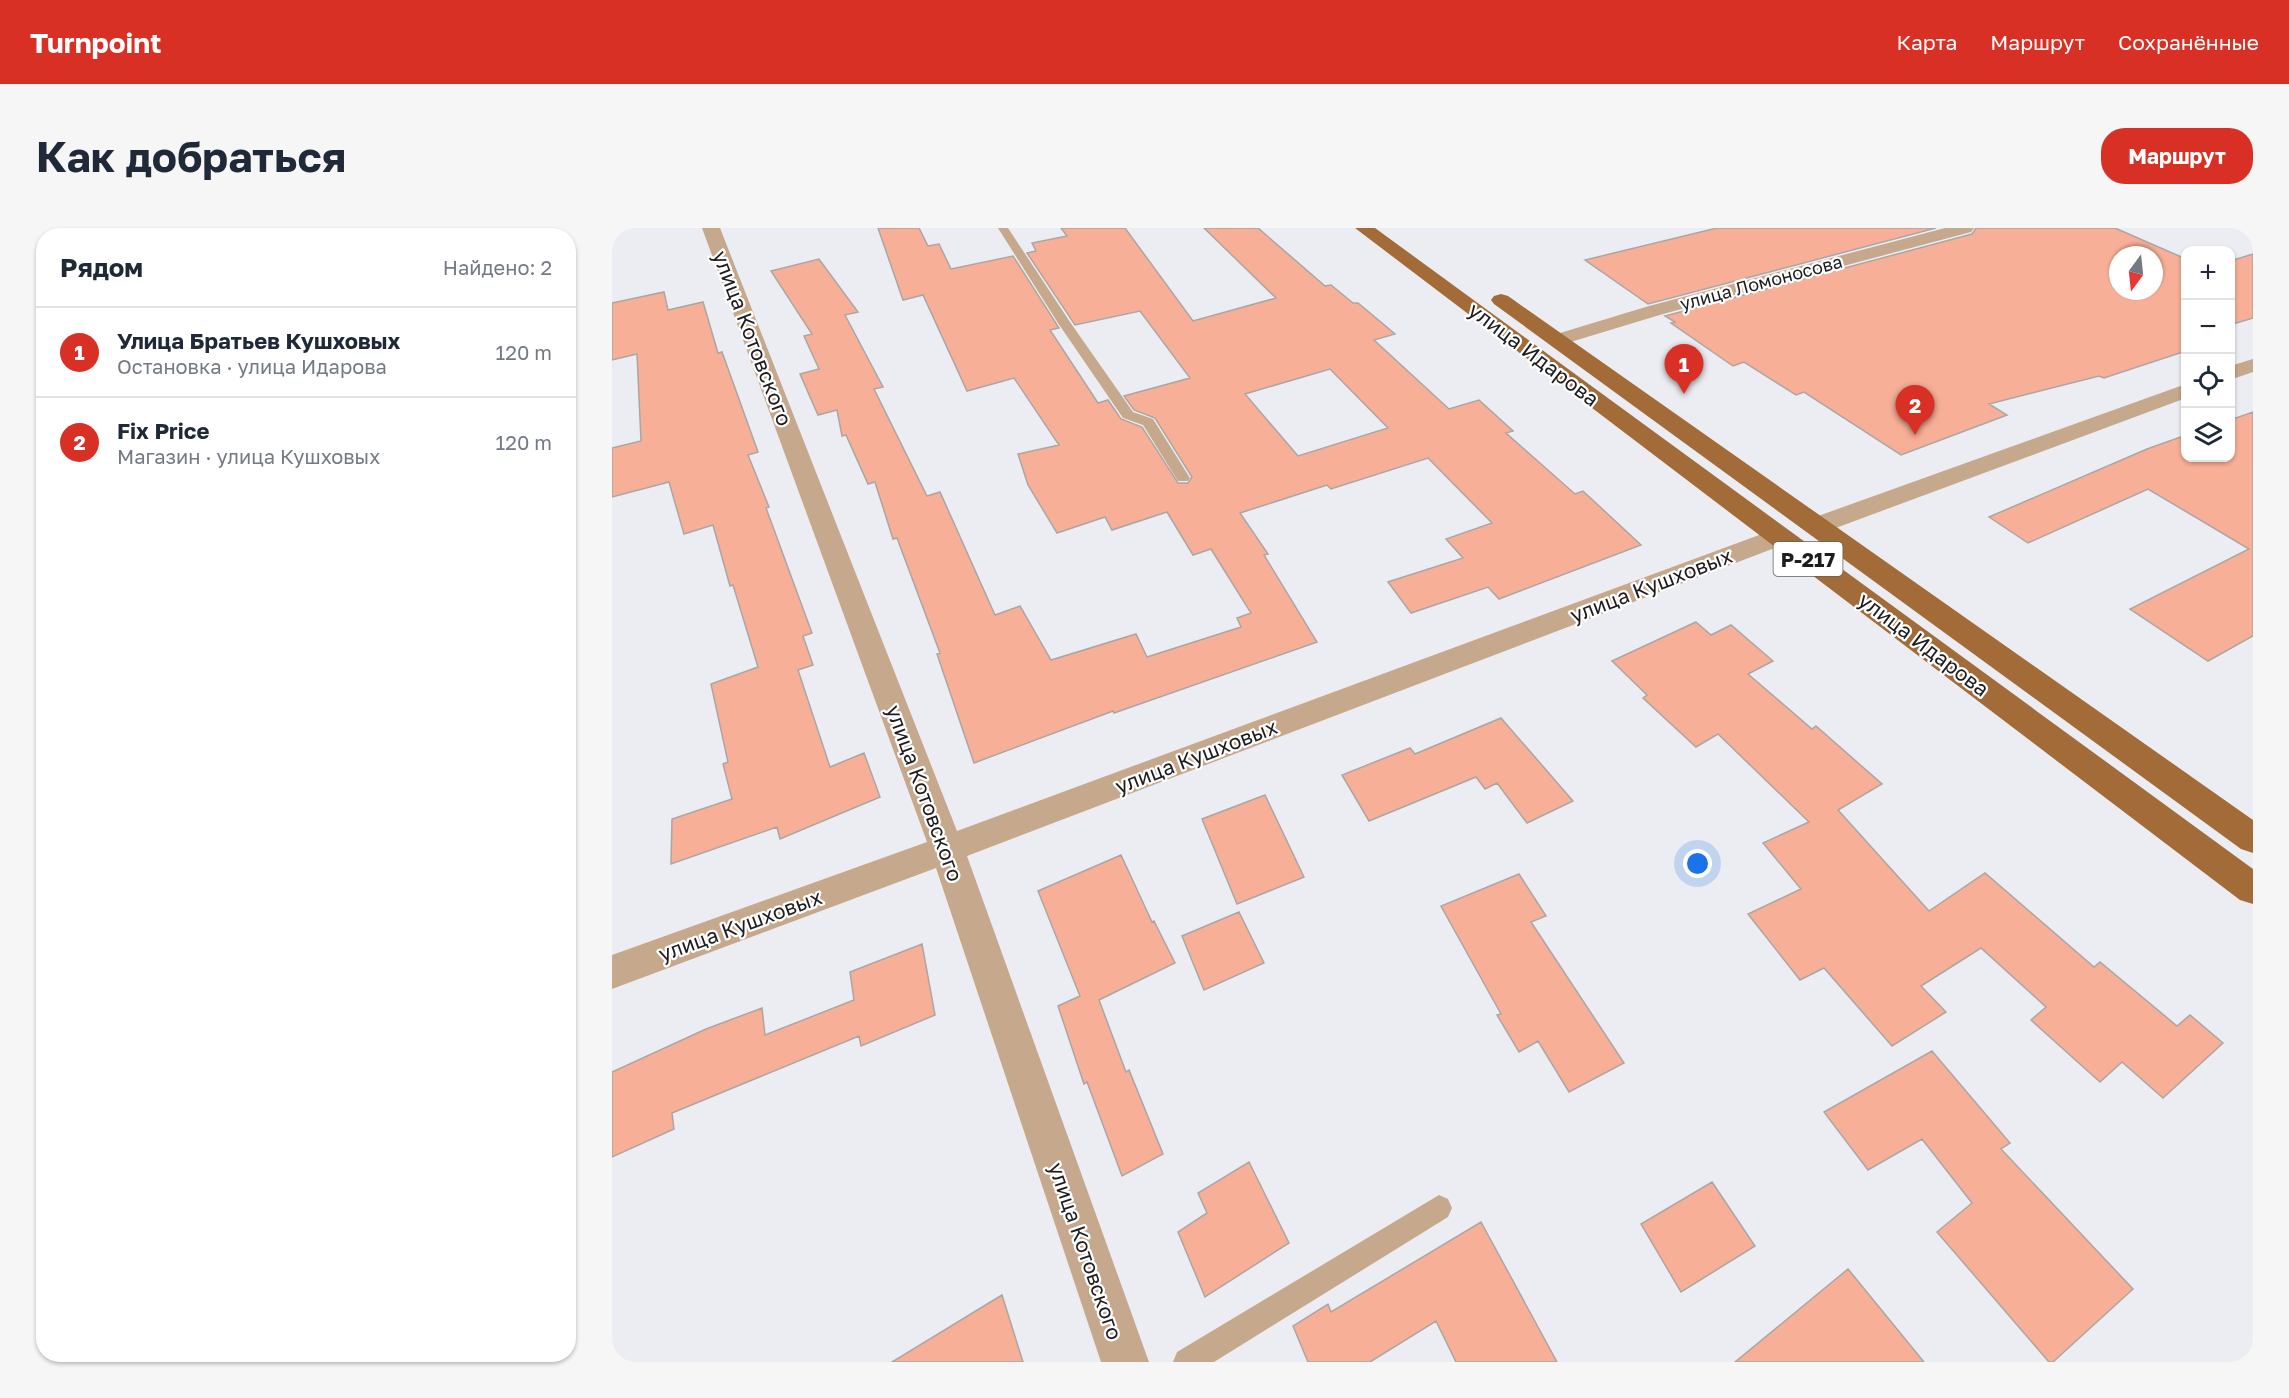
<!DOCTYPE html>
<html lang="ru">
<head>
<meta charset="utf-8">
<style>
  :root { --surface:#fff; --page:#f6f6f7; --text:#1f2937; --muted:#747a83; --line:#e0e1e3; --accent:#d93025 }
  body { margin:0; font-family:"Golos Text",sans-serif; background:var(--page); color:var(--text) }
  .controls { position:absolute; right:18px; top:18px; display:grid; overflow:hidden; border-radius:12px; box-shadow:0 2px 4px #0004 }
  .controls button { width:54px; height:54px; display:grid; place-items:center; padding:0; border:0; border-bottom:2px solid var(--line); background:var(--surface); color:var(--text); font:30px sans-serif }
  .compass { position:absolute; left:1497px; top:18px; width:54px; height:54px; border-radius:50%; background:var(--surface); box-shadow:0 2px 4px #0004; rotate:195deg }
  .you { position:absolute; left:1086px; top:636px; width:21px; height:21px; margin:-15px; border:4px solid #fff; border-radius:50%; background:#1a73e8; box-shadow:0 0 0 9px #1a73e833 }
  .badge { display:grid; place-items:center; width:39px; height:39px; border-radius:50%; background:var(--accent); color:#fff; font-size:20px; font-weight:700 }
  .pin { position:absolute; translate:-50% -50px; filter:drop-shadow(0 2px 3px #0008) }
  .pin::after { content:''; position:absolute; top:32px; width:21px; height:18px; background:inherit; clip-path:polygon(0 0,100% 0,50% 100%) }
  .list { margin:0; padding:0; list-style:none }
  h2 { display:flex; justify-content:space-between; align-items:center; height:78px; margin:0; padding:0 24px; font-size:26px }
  h2 small { font-size:20px; font-weight:400; color:var(--muted) }
  .list li { display:grid; grid-template-columns:39px 1fr auto; gap:18px; align-items:center; box-sizing:border-box; height:90px; padding:0 24px; border-top:2px solid var(--line) }
  .list b { display:block; font-size:22px; white-space:nowrap }
  .list p { margin:0; font-size:20px; white-space:nowrap; color:var(--muted) }
  .list em { font-size:20px; font-style:normal; color:var(--muted) }
  .icon { flex:none; width:33px; height:33px; fill:none; stroke:currentColor; stroke-width:2; stroke-linecap:round; stroke-linejoin:round }
  .map { position:relative; flex:none; width:1641px; height:1134px; overflow:hidden; border-radius:24px }
  header { display:flex; align-items:center; gap:36px; box-sizing:border-box; height:84px; padding:0 30px; background:var(--accent); color:#fff }
  header strong { font-size:28px }
  nav { display:flex; gap:33px; margin-inline-start:auto; font-size:21px }
  .intro { display:flex; align-items:center; justify-content:space-between; box-sizing:border-box; height:144px; padding:0 36px }
  h1 { margin:0; font-size:42px }
  .button { padding:15px 27px; border-radius:24px; background:var(--accent); color:#fff; font-size:21px; font-weight:700 }
  main { display:flex; gap:36px; padding:0 36px }
  aside { flex:1; background:var(--surface); border-radius:24px; box-shadow:0 2px 4px #0004 }
  .map>svg:first-child { display:block }
  .building { fill:#f7af97; stroke:#aba6a4; stroke-width:1.5; fill-rule:evenodd }
  .lines { fill:none; stroke-linecap:round; stroke-linejoin:round }
  .lane { fill:#c6a88d; fill-rule:evenodd }
  .street { fill:#c6a88d; fill-rule:evenodd }
  .primary { fill:#a26b37; fill-rule:evenodd }
  .labels { text-anchor:middle; dominant-baseline:central; stroke-width:4.5; stroke-linejoin:round; paint-order:stroke }
  .far-street-label { font-size:18px; fill:#1d1d1f; stroke:#fff }
  .shield { fill:#fff; stroke:#616162; stroke-width:1.5 }
  .shield-label { font-size:20px; font-weight:bold; fill:#1d1d1f }
  .street-label { font-size:21px; fill:#1d1d1f; stroke:#fff }
</style>
</head>
<body>
<header>
<strong>Turnpoint</strong>
<nav><a>Карта</a><a>Маршрут</a><a>Сохранённые</a></nav>
</header>
<div class="intro"><h1>Как добраться</h1><a class="button">Маршрут</a></div>
<main>
<aside>
<h2>Рядом<small>Найдено: 2</small></h2>
<ul class="list">
<li><span class="badge">1</span><div><b>Улица Братьев Кушховых</b><p>Остановка · улица Идарова</p></div><em>120 m</em></li>
<li><span class="badge">2</span><div><b>Fix Price</b><p>Магазин · улица Кушховых</p></div><em>120 m</em></li>
</ul>
</aside>
<div class="map">
<svg width="1641" height="1134" viewBox="0 0 1641 1134">
  <rect width="100%" height="100%" fill="#ecedf2"/>
  <path class="building" d="M266,0H307L316,18L327,16L339,41L401,28L447,100L438,102L486,175L496,172L509,191L530,199L566,255H576L580,249L543,190L522,182L512,168L578,150L528,83L463,97L415,25L424,23L420,15L455,8L449,0H513L581,93L664,70L592,0H646L713,58L719,57L741,75H746L783,106L762,112L837,181L867,172L901,203L894,205L963,266L971,263L1029,317L887,371L876,359L799,385L776,354L851,330L834,311L880,295L816,230L719,261L715,257L628,285L656,326L652,327L705,414L502,485L501,483L362,535L325,426L328,425L285,310L281,311L263,254L256,256L234,207L230,208L225,182L206,187L188,146L207,141L192,108L200,106L159,43L207,31L246,84L233,87L271,159L262,161L315,268L328,264L383,387L408,378L439,432L524,406L535,429L629,399L625,390L639,385L599,321L581,327L555,284L500,302L493,289L445,305L416,257L406,226L447,217L402,150L355,163L311,67L291,72ZM718,141L776,200L686,228L633,166Z
    M1105,0H1324L1036,76L973,32Z
    M1364,0H1503L1574,31V123L1492,150L1487,148L1377,176L1395,187L1289,227L1192,164L1184,167L1132,134L1121,138L1059,95L1063,94L1053,88L1360,6ZM1506,27H1542V63H1506Z
    M1641,26V90L1618,97V33Z
    M52,64L56,82L91,74L106,125L110,124L146,224L136,227L157,279L154,280L200,405L191,408L201,437L186,442L218,539L252,525L268,569L168,611L165,599L59,636L60,591L120,571L111,536L116,534L99,456L146,439L121,357L118,358L101,297L72,306L57,254L0,269V220L29,213L25,126L0,132V75Z
    M1641,184V408L1596,433L1518,381L1637,321L1536,261L1416,315L1377,289L1535,221L1574,207V230H1618V192Z
    M1084,394L1099,407L1119,397L1161,433L1136,446L1200,501L1204,498L1270,556L1226,582L1317,683L1373,645L1482,739L1488,734L1565,798L1578,787L1611,815L1551,870L1510,834L1488,854L1419,792L1434,779L1369,720L1309,758L1334,784L1280,818L1212,740L1188,752L1136,686L1189,661L1151,615L1197,594L1106,506L1084,519L1031,470L1035,467L1000,433Z
    M889,490L961,573L915,595L885,555L873,561L864,549L757,593L730,547L798,520L803,526Z
    M653,567L692,649L625,676L590,591Z
    M509,627L540,694L542,693L563,735L487,772L514,844L517,842L551,926L510,948L475,854L472,856L446,778L468,768L426,663Z
    M907,646L934,688L919,694L1012,835L957,864L926,813L907,824L885,787L889,786L829,678Z
    M627,684L652,735L592,762L570,708Z
    M310,716L323,787L249,818L247,808L60,885L62,901L0,929V844L94,801L150,780L153,807L242,772L238,744Z
    M1320,823L1398,915L1389,921L1521,1061L1441,1134H1437L1325,1004L1360,975L1310,911L1256,942L1212,884Z
    M637,934L677,1015L593,1069L566,1004L595,985L586,965Z
    M1100,954L1143,1018L1069,1064L1029,996Z
    M869,994L945,1134H844L824,1093L758,1134H696L681,1098L716,1076L719,1084Z
    M1236,1041L1312,1134H1123Z
    M390,1067L411,1134H280Z"/>
  <g class="lines">
    <path class="lane" d="M386,0H396L458,94L521,184L541,191L578,250L576,253H566L531,197L511,190L446,95Z
      M827,967L836,971L840,980L836,989L602,1134H561L565,1124Z"/>
    <path class="street" d="M90,0H108L345,603L1158,303L1167,301L1176,303L1180,309L1176,315L355,628L537,1134H489L324,640L0,761V727L315,614Z
      M1333,0H1362L1359,4L1051,86L952,116L945,118L938,116L935,112L938,108L1037,78Z
      M1641,131V144L1618,152V138Z
      M1574,156V170L1213,304L1204,306L1195,304L1191,298L1195,292Z"/>
    <path class="primary" d="M743,0H763L1641,641V676L1628,672Z
      M889,66L896,68L1641,592V625L1629,621L882,76L879,72L882,68Z"/>
  </g>
  <g class="labels">
    <g class="far-street-label">
      <text transform="translate(1149 54) rotate(-15)">улица Ломоносова</text>
    </g>
    <rect class="shield" x="1161.5" y="314" width="69" height="34" rx="4.5"/>
    <g class="shield-label">
      <text x="1196" y="331">Р-217</text>
    </g>
    <g class="street-label">
      <text transform="translate(141 110) rotate(69)">улица Котовского</text>
      <text transform="translate(922 126) rotate(37)">улица Идарова</text>
      <text transform="translate(1039 357) rotate(-21)">улица Кушховых</text>
      <text transform="translate(1312 416) rotate(37)">улица Идарова</text>
      <text transform="translate(584 528) rotate(-21)">улица Кушховых</text>
      <text transform="translate(313 565) rotate(70)">улица Котовского</text>
      <text transform="translate(128 697) rotate(-20)">улица Кушховых</text>
      <text transform="translate(474 1023) rotate(71)">улица Котовского</text>
    </g>
  </g>
</svg>
<div class="controls">
<button>+</button>
<button>−</button>
<button><svg class="icon" aria-label="locate" viewBox="0 0 24 24"><circle cx="12" cy="12" r="6"/><path d="M12 2v4M12 18v4M2 12h4M18 12h4"/></svg></button>
<button><svg class="icon" aria-label="layers" viewBox="0 0 24 24"><path d="M12 4l9 5-9 5-9-5zM3 14l9 5 9-5"/></svg></button>
</div>
<svg class="compass" viewBox="-18 -18 36 36"><path d="M0-13l5 13h-10z" fill="#e53935"/><path d="M0 13l5-13h-10z" fill="#747a83"/></svg>
<div class="you"></div>
<div class="pin badge" style="left:1072px;top:166px">1</div>
<div class="pin badge" style="left:1303px;top:207px">2</div>
</div>
</main>
</body>
</html>
